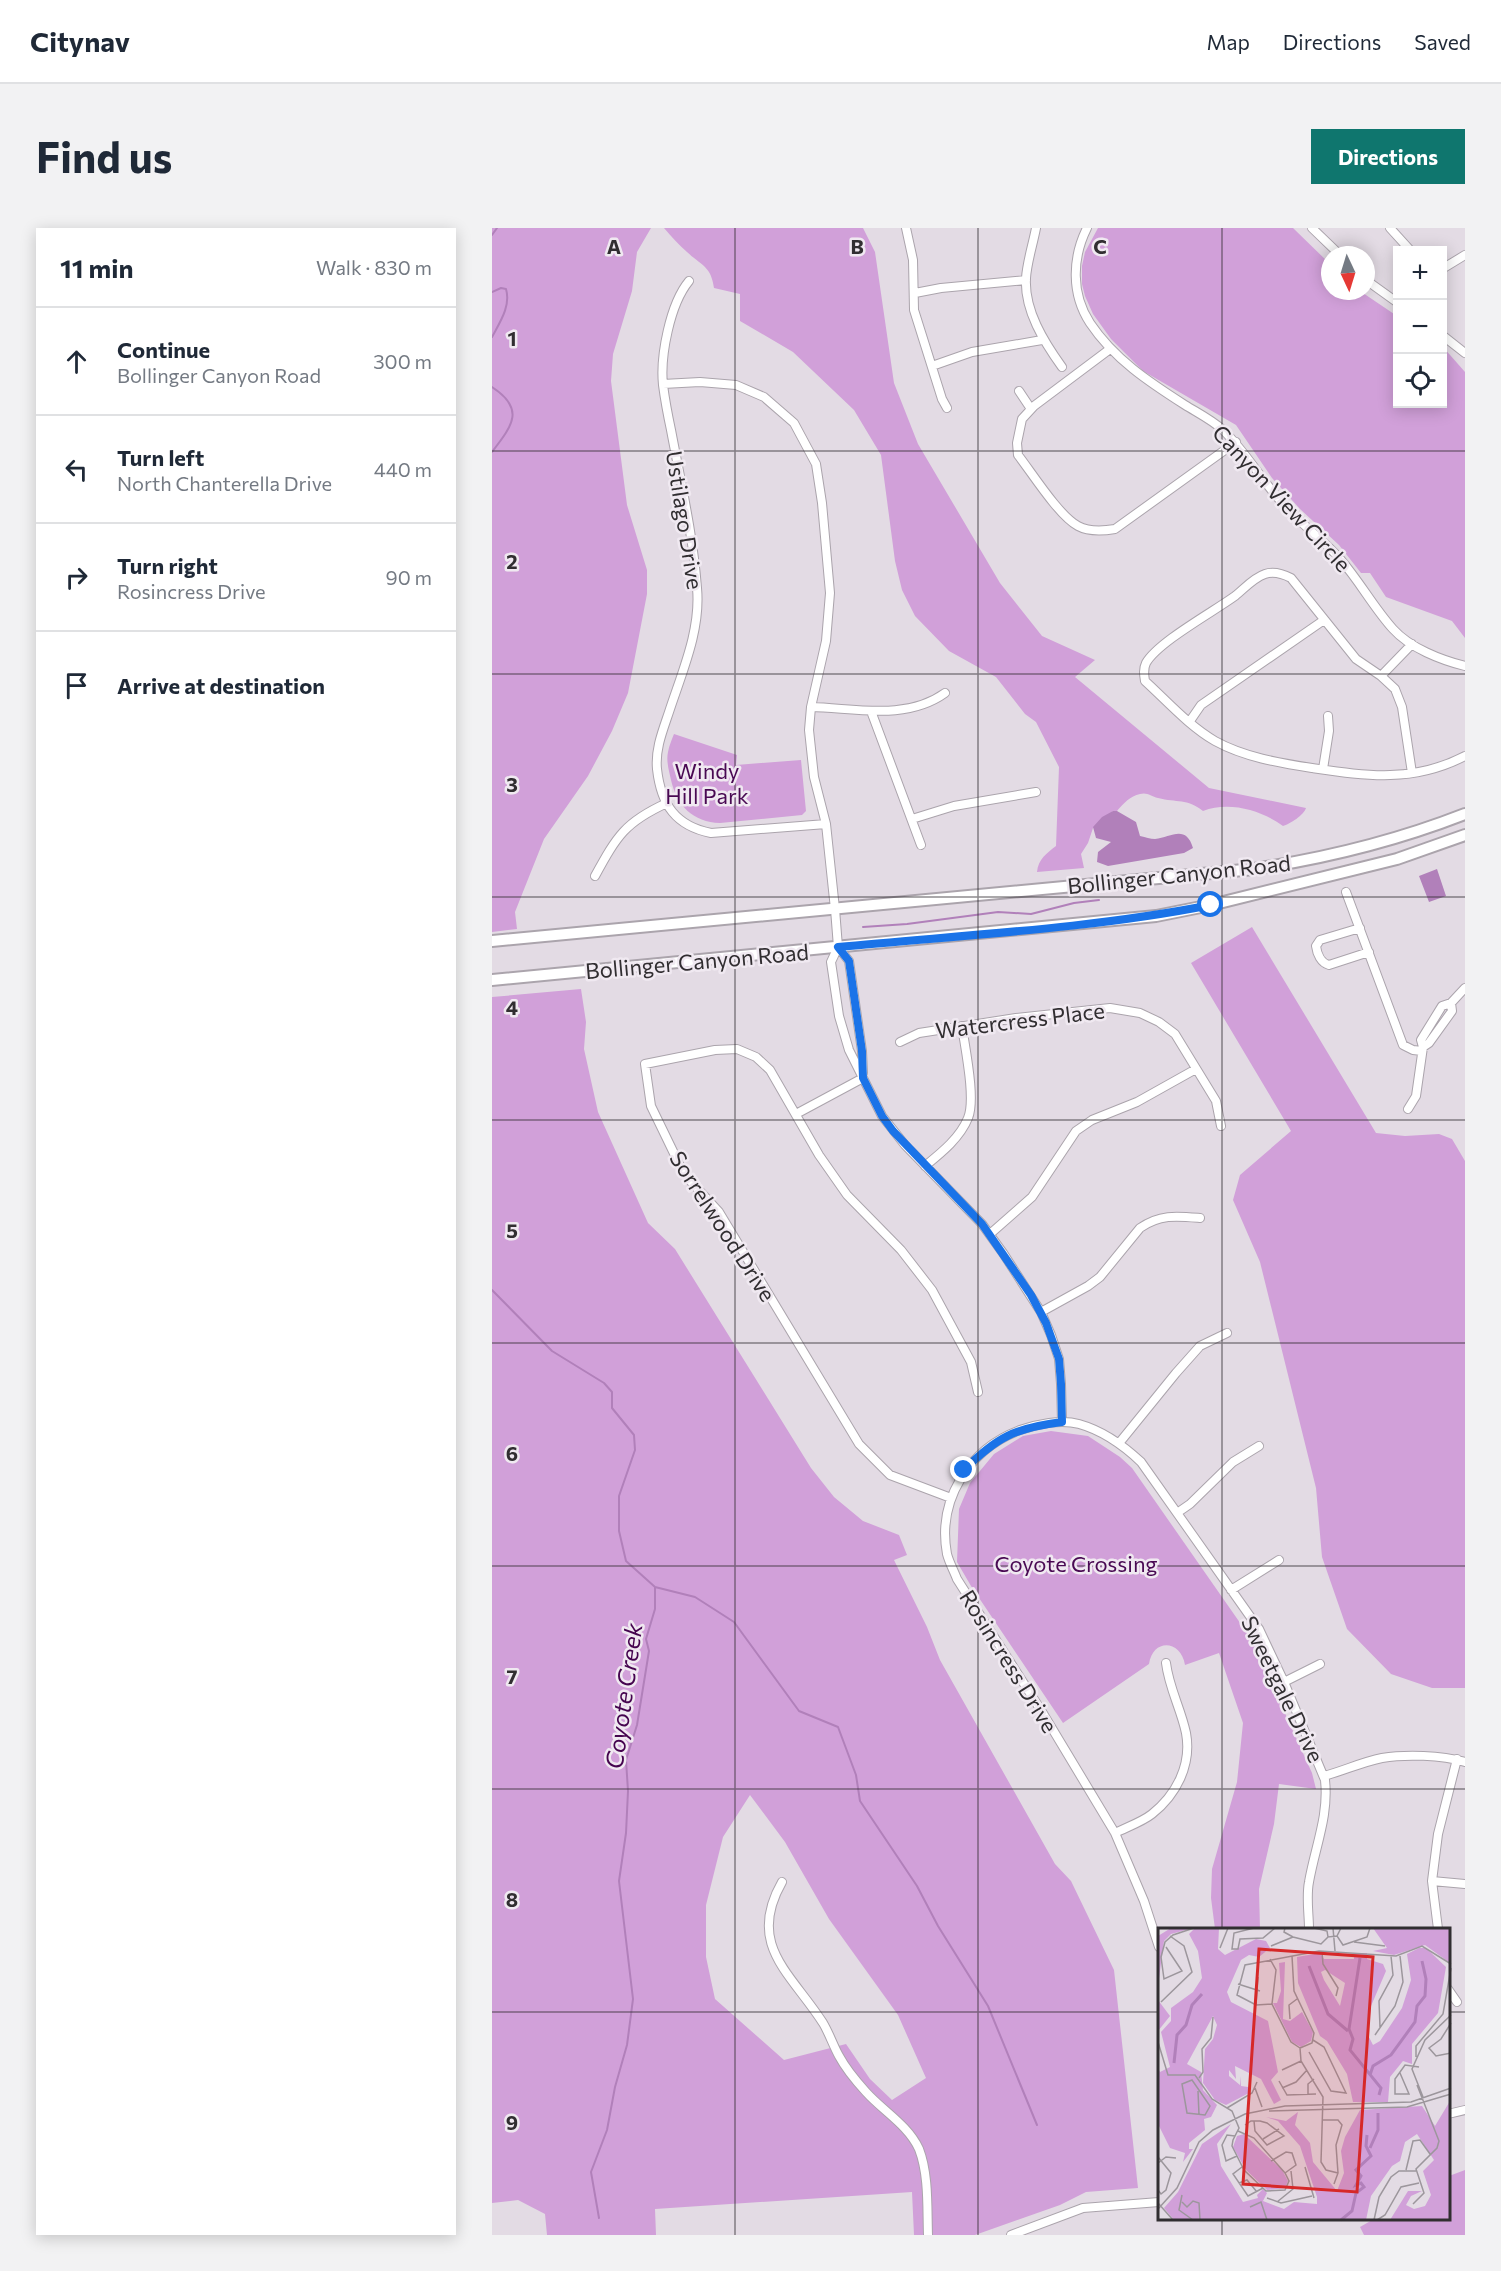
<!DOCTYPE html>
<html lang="en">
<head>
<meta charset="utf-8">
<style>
  :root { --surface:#fff; --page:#f2f2f3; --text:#1f2937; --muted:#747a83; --line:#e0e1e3; --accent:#0f766e }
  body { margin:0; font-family:Commissioner,sans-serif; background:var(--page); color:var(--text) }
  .controls { position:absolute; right:18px; top:18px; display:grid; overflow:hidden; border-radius:0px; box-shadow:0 3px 15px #0003 }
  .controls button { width:54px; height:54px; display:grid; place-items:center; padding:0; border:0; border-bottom:2px solid var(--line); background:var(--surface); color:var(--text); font:30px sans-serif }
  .compass { position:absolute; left:829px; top:18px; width:54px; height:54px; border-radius:50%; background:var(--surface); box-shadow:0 3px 15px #0003; rotate:176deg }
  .stop { position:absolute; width:18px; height:18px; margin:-14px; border:4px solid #1a73e8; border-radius:50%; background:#fff }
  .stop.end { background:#1a73e8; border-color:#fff; box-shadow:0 2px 6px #0008 }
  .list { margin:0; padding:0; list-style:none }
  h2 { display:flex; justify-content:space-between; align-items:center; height:78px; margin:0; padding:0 24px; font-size:26px }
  h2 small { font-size:20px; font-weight:400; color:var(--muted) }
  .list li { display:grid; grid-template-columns:39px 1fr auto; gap:18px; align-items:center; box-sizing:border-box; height:108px; padding:0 24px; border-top:2px solid var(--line) }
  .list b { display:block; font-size:22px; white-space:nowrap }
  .list p { margin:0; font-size:20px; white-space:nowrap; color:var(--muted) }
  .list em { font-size:20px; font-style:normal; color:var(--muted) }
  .icon { flex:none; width:33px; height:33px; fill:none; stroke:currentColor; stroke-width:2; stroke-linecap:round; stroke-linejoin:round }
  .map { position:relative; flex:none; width:973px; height:2007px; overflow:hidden; border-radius:0px }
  header { display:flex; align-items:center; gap:36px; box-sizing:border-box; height:84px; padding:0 30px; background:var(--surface); border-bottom:2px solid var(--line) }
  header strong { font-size:28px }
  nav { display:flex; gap:33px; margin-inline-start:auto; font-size:21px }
  .intro { display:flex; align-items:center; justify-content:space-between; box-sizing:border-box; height:144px; padding:0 36px }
  h1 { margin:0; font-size:42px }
  .button { padding:15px 27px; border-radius:0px; background:var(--accent); color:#fff; font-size:21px; font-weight:700 }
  main { display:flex; gap:36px; padding:0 36px }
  aside { flex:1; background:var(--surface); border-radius:0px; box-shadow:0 3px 15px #0003 }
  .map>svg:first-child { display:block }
  .green { fill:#d1a0d9; fill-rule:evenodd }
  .water { fill:#b180ba }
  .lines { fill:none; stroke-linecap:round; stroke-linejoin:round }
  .stream { stroke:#b180ba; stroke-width:2 }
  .minor-casing { stroke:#aba4ac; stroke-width:10 }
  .secondary-casing { stroke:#aba4ac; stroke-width:14 }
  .minor { stroke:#fff; stroke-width:8 }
  .secondary { stroke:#fff; stroke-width:10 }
  .route { stroke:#1a73e8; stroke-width:8 }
  .grid { fill:none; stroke:#312e31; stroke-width:1.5; stroke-opacity:0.55 }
  .labels { text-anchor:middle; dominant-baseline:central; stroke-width:5; stroke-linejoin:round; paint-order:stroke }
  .street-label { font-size:22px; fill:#312e31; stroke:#f0e9f1 }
  .park-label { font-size:22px; fill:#490953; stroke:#f0e9f1 }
  .water-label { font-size:24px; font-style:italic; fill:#45044f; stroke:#f0e9f1 }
  .inset-river { fill:none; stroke:#b180ba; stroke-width:3 }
  .inset-road { fill:none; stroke:#9c969c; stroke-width:1.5 }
  .view { fill:#d62828; fill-opacity:0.15; stroke:#d62828; stroke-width:3 }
  .inset-edge { fill:none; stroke:#312e31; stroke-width:3 }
  .grid-label { font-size:20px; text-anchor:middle; font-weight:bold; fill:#312e31; stroke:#f0e9f1; stroke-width:5; stroke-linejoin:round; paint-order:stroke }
</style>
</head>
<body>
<header>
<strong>Citynav</strong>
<nav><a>Map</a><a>Directions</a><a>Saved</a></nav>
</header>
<div class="intro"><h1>Find us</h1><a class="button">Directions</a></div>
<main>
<aside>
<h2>11 min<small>Walk · 830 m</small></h2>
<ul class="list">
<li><svg class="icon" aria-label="ahead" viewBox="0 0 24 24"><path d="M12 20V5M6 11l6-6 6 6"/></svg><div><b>Continue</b><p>Bollinger Canyon Road</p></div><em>300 m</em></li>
<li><svg class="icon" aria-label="left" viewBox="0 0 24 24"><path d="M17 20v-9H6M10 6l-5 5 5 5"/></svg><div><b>Turn left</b><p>North Chanterella Drive</p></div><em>440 m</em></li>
<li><svg class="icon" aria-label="right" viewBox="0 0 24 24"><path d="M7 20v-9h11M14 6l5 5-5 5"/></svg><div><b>Turn right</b><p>Rosincress Drive</p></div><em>90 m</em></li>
<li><svg class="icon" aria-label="arrive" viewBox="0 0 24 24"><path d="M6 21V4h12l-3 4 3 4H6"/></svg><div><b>Arrive at destination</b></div></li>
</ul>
</aside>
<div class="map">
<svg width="973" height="2007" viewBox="0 0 973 2007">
  <rect width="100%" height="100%" fill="#e3dbe4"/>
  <path class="green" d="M0,0H159L145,24L140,63L121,126L119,153L135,277L155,342V366L136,465L120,503L96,548L52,611L23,684L25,701L0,704Z
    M172,0H371L383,24L402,155L426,216L508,355L550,408L603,432L583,449L717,560L814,580C812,587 798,596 791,598C769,582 737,573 711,583C695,570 685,575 666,570C659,568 655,564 648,566C638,568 632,575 625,583H621L601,600L596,615L589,626L592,640L545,644C546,631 555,625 564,618L567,539L544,494L533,486L504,449L457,423L423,388L410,362L403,333L389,227L362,182L301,124L248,93V66L222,60C219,38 210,38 195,24C187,17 179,8 172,0Z
    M606,0H801L838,36V63H868L905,88L906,176H950L951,119L973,144V410L960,393L894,369L878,345H869L847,317L808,281L780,250L744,197L651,143L619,111L601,86L593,68L590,56V38L593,24Z
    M182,506L245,527L244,537L309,532L314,583L310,587L228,595C201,594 185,578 179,552C177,543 174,533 176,524C177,518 180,511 182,506Z
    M760,699L884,905L913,908L947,906L960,911L973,933V1460H940L899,1446L855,1401L830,1329L824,1260L768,1034L741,972L748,947L799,903L699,735Z
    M89,761L94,794L92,821L106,884L156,995L183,1021L319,1240L342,1269L371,1293L407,1307L415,1327L402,1332L435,1399L448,1432L563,1636L579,1653L622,1742L646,1960L594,1964L568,1977L483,2007H422L420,1964L163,1981L164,2007H55L53,1986L26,1972L0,1975V769ZM258,1567L293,1614L337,1691L406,1787L434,1850L400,1872L378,1851L354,1816L292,1832L223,1771L214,1729V1677L231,1609Z
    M559,1203L596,1208L628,1229L640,1240L760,1412L820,1545L824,1561L787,1556L782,1596L767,1661L768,1701H723L719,1670L720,1641L745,1554L751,1495L727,1425L693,1437C689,1412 661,1410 657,1436L571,1495L479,1358L465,1334L467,1281L478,1255L502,1226L531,1208Z
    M973,1942V2007H872L868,1999L882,1991L956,1990L957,1948Z"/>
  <path class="water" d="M621,583H625L644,594L648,608C654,609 658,611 663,611C679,609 694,596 701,620L692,625L616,638L605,634L606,624L619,614L604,610L601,599L610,589Z
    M945,641L954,668L937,674L927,648Z"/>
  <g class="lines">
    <path class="stream" d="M0,7L5,0
      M0,64L9,60L14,61C19,78 8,94 0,109
      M0,159C34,181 20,198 0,224
      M371,699L415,696L506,684L539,686L582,675L607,672
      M0,1062L60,1123L112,1155L120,1164V1180L142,1207L143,1222L127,1268V1303L134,1333L163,1359L203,1369L242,1394L307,1483L346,1499L364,1547L368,1573L425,1658L446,1698L496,1778L545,1897
      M107,1990L99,1944L115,1902L123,1859L135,1817L141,1771L127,1653L134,1605L136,1563L134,1532L145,1497L157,1423L154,1411L163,1381V1359"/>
    <g class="minor-casing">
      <path id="minor" d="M414,0L421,32L422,82L450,171L455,180
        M544,0C541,16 535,34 534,50C532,82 552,114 570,139
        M595,0C580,30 579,66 598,95C622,131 657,154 693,177C706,185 720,192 731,202C755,225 771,255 794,279C811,298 833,313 849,332C868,354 882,380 901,401C918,420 949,432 973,438
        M820,0L848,27
        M898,0L918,22
        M950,41L973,27
        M874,52L906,75
        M197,53C178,76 168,128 171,157C173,172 176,188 179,202C189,255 201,307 205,360C209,402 190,444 177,484C171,502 163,521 165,541C169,577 184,598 219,605L334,596
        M423,65L449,60L534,52
        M950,107L973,125
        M618,121L542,178L530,191L525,215L526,227C540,245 567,288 586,298C597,304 611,303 623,301L744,214
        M440,138L480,124L550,112
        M171,156L208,154L244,157L272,169L302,195L324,236L330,275L338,365L334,413L319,479L317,502L322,549L334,596L343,681L346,719L339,734L347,788L357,822L390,888L413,917L490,996L511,1025L549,1084L559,1107L567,1131L569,1156L570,1194
        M527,163L539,181
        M889,448L920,416
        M319,479C363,480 414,493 453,465
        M379,483L429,617
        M698,493L709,477L832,392
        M831,541L837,503L836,488
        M920,545L910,479L903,461L889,448L864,431L799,350C791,346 782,343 773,346C761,350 752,361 743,368C721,384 666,414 654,435C651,441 652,447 653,453C675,473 697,498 723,513C752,529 787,535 820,540C875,548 921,555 973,528
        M420,591L462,578L544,564
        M103,648C125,608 133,594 175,575
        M854,664L911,817L921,822L930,823
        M868,700L828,712L824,718C825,726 829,735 837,737L877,724
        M346,719L357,733L370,823L371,845
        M408,814L427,805L524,790L618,780L648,785L667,794L683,806L724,873L729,898
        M931,819L937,815L960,783L959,775
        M916,881L924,868L931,819L929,812L950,778L959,775L973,760
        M304,886L371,850
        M433,938C449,925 468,910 476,890C484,871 473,820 470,798
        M498,1006L540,969L584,903L600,892L645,874L704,841
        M549,1084L596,1058L608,1049L648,1000C668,986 685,988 708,990
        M628,1214L684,1145L708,1118L735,1105
        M459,1270L398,1247L367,1216L227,984L192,946L159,878L153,836L223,822L245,821L264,829L278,842L327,927L355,967L409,1022L440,1062L479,1134L486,1164
        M685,1285L698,1276L741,1234L767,1218
        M739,1362L787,1332
        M792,1454L828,1436
        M832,1548C851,1543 870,1534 890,1530C913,1526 950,1527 973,1534
        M623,1605C635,1599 650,1594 660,1586C684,1567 700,1537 694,1505C689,1481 677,1460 674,1435
        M940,1653L973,1656
        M290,1654C254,1717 299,1745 331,1795C337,1805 341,1817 347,1828C354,1841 364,1853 374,1864C391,1883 416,1897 427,1921C437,1947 435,1980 436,2007
        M946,1701L940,1653L946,1606L965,1531
        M667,1719L652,1673L623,1605L552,1487L465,1351C462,1343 457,1334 455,1326C445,1272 477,1221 528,1202C545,1196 569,1191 587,1196C612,1203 631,1217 649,1234L767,1401L792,1454L833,1552C837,1588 823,1619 817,1654C814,1669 817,1686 817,1701
        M956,1761L965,1774
        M956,1886L973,1882
        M519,2007L591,1980L667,1974"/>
    </g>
    <g class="secondary-casing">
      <path id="secondary" d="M0,713L762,641C835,630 904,613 973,586
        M0,752L664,688L719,677L905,631L973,607"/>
    </g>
    <use href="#minor" class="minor"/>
    <use href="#secondary" class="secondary"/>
  </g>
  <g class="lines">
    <path class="route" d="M472,1242C505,1209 523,1200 570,1194L569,1156L567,1131L554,1095L539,1067L490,996L401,903L390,888L371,850L370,823L357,733L346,719C470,707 597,701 719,677"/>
  </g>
  <path class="grid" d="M243,0V2007M486,0V2007M730,0V1701M0,223H973M0,446H973M0,669H973M0,892H973M0,1115H973M0,1338H973M0,1561H973M0,1784H667M956,1784H973M730,1990V2007"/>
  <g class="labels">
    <g class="street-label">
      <text transform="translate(790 270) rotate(47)">Canyon View Circle</text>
      <text transform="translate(193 292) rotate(81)">Ustilago Drive</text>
      <text transform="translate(687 646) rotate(-6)">Bollinger Canyon Road</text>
      <text transform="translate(205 733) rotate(-5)">Bollinger Canyon Road</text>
      <text transform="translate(528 792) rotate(-7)">Watercress Place</text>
      <text transform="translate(231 998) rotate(57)">Sorrelwood Drive</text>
      <text transform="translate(517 1433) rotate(58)">Rosincress Drive</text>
      <text transform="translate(791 1461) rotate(64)">Sweetgale Drive</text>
    </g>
    <g class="park-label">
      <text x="215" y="542">Windy<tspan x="215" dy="25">Hill Park</tspan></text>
      <text x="584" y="1335">Coyote Crossing</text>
    </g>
    <g class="water-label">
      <text transform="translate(131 1468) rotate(-82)">Coyote Creek</text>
    </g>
  </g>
  <g transform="translate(666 1700)">
    <rect width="292" height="292" fill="#e3dbe4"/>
    <path d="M13,0H35L13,6L6,13L0,58V8ZM37,0H61L60,21L67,27L98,11L108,13L112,20L101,29L91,27L83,32L69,64L73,74L110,93L120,144L113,152L123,172L116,176L103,151L77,138L78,151L71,142V148L82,157V148L83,158L90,159L91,165L68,177L57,172L45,155L47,121L55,111L59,97L55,88L29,136L43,144L45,162L59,177L53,189L46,191L47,202L31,215V221H35L25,234L27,225L12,220L0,196V140L2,144L12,139L3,104L13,93V80L35,64L44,50L40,23L31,6ZM215,0H292V35L267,17L236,27L215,23L229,20ZM261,20H268L288,39L280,85L254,116V136L245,133L232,149L230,174H195L189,146L169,113L162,108L140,55L139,29L162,25L166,31H196V25H209V31L225,36L228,43L213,78L210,107L215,117L222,113L244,80L253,52L249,26ZM167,42L187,55L182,78L166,52L163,44ZM127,34L125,91L132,93L144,84L155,104L153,113L143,119L134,114L115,75H119L123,63L121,35ZM0,72L12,88L0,103ZM292,173V292H232L250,263H264L253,268L248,277L256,281L267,278L273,267L265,243L276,232L259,206L247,214L242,233L234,238L213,268L208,292H16L6,280L20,264L44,216L73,196L59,216L63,238L85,274L100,270L99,267L105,261L109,265L105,273L126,281L136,274L159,276V269L142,218L120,193L108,189L128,193L140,184L137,197L152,215L155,234L179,263L186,245L183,223L187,209L202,182L264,178L277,198ZM86,206L124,242L130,253L127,260L109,262L88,242L75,219L79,208Z" fill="#d1a0d9" fill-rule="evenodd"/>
    <path class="inset-river" d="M202,30L191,101L195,111L192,122L223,160L221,167M151,38L170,86L190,103M16,135L19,107L28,97L34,77L44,66M212,147L215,138L233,127L257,94L259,78L267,68L268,51L264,33M212,220L220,202V185M183,292L194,283L198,265L206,259L203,255L198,257L203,248L198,242L213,228L208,218L209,207"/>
    <path class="inset-road" d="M96,0L76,5L74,21H80L82,11L105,10L117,0M127,0L126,4L135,9L163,16L170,9M156,0L169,3L170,9L179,8M175,0L177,23M183,0L179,8L185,17L209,9L212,0M196,14L227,18M113,18L135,9M8,19L24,43L6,51L3,29L7,14L15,7L36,0M62,20L70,0M164,24L165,36L180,60L178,68M134,28L136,63L156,105L154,115L142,120M112,31L118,42L114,76L133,114L142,120M80,56L102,63M3,74L34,44L26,18L12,8M114,76L98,77L79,67L87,37L161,23L238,28L264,18L293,36M98,77L100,49M132,91L131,77L139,71M293,95L283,111L271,120L278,128L293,125M222,99L221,73L235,47L233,28M217,107L237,78L245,54L242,28M0,114L10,147H37L54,171L74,183L81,200L75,212L74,218L86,242L108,263L127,262L131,253L127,245L96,210L80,203M142,120L143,133L165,169L163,234L168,242L180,245M151,124L173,163L188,165L166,119L155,112M258,129V118L285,86L293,40M124,142L143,133M242,145L251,166H237V151L247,137L261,139M41,150L45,144L44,121L53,110L55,89M34,152L52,178L47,187L29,185L24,156ZM121,153L129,167L158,166M97,160L104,179M124,160L138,154L149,142M40,163L41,187M150,167V156L156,151M265,169L254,141L267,112L293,87M69,180L94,165L99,154M111,183L249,179L293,166M165,192H180L184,197L178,217L180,245L176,256M87,197L93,193H102L109,195L126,208L109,217L97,203L96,193M77,208L69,207L64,217L68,233L79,228M105,211L121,201M0,229L13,245L8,262L3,266L0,262M113,233L128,224L134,225L138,237L127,245M0,235L8,229L18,230M84,239L75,246L90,268L105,260M147,239L156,270M248,242L255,213L262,212L272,226M81,255L89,252L99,264M24,267L21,282L35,292M109,270L123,275L154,268M24,274L29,279L35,273L41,275L42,292M119,274L135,261L133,243M0,275L15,292M255,276L266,265L258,241L279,220L281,213L259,157M92,279L103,274L109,292M0,281L19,260L41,214L55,202L87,186L127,178L253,174L293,160M216,292L221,269L233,249L241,243H258M219,292L227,287L243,259L261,255"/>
    <path class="view" d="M101,21L215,29L199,264L85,256Z"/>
    <rect width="292" height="292" class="inset-edge"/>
  </g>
  <g class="grid-label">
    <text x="122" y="26">A</text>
    <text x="365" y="26">B</text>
    <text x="608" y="26">C</text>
    <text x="20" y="118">1</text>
    <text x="20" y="341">2</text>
    <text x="20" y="564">3</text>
    <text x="20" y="787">4</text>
    <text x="20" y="1010">5</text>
    <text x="20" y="1233">6</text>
    <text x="20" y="1456">7</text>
    <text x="20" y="1679">8</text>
    <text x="20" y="1902">9</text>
  </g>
</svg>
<div class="controls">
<button>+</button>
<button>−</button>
<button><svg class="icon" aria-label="locate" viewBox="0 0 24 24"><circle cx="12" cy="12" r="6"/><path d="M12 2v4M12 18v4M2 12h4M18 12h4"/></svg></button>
</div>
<svg class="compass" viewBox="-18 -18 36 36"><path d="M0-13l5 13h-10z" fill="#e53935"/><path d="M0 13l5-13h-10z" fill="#747a83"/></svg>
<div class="stop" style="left:719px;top:677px"></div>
<div class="stop end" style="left:472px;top:1242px"></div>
</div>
</main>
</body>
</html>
